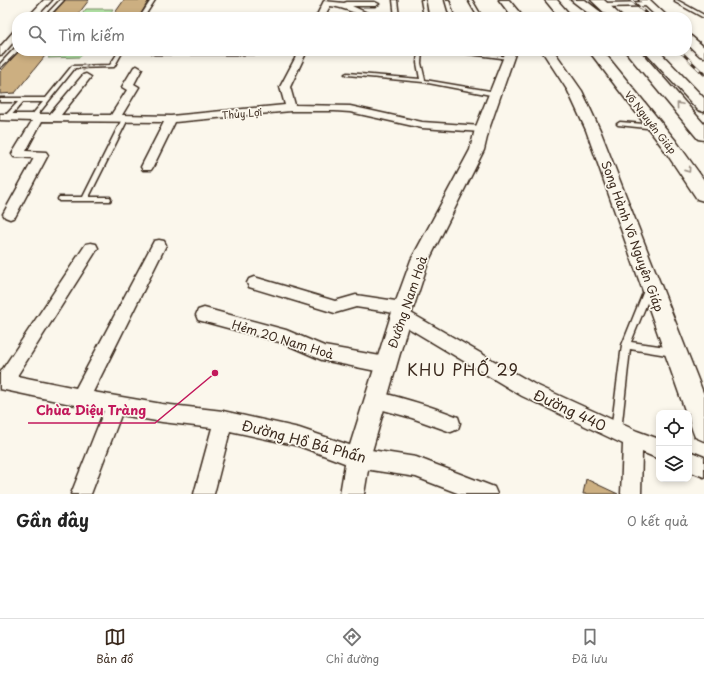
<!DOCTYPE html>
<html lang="vi">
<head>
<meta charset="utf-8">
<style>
  :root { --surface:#fff; --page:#f2f2f2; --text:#222; --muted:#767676; --line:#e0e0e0; --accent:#3b2a1e }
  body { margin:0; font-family:"Playpen Sans",sans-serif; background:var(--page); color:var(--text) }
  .controls { position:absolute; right:12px; bottom:12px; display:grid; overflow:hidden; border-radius:8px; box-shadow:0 2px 6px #0003 }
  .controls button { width:36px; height:36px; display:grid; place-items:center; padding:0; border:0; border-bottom:1px solid var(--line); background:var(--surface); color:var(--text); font:20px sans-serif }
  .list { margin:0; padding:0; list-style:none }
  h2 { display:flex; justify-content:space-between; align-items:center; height:52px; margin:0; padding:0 16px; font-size:17px }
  h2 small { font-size:13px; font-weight:400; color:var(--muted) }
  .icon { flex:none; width:22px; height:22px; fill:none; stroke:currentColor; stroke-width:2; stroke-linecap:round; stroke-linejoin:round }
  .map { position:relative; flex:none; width:704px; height:494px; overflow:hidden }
  .search { position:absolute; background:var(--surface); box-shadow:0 2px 6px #0003; left:12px; right:12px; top:12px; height:44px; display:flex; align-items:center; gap:10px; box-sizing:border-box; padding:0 14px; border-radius:16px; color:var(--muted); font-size:15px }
  .sheet { height:124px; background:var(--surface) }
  nav { display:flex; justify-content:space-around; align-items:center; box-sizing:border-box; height:56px; border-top:1px solid var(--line); background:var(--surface); font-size:11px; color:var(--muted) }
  nav a { display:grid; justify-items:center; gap:2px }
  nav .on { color:var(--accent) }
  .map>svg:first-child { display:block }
  .green { fill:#b6e9aa; stroke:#788a64 }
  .building { fill:#ccaf81; stroke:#3b2a1e }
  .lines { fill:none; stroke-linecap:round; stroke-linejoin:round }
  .service-casing { stroke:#3b2a1e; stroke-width:3 }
  .minor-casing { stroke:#3b2a1e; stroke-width:3 }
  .tertiary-casing { stroke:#3b2a1e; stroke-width:3 }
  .secondary-casing { stroke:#3b2a1e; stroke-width:3 }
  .trunk-casing { stroke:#3b2a1e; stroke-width:3 }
  .service { fill:#fbf7ec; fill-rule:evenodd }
  .minor { fill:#fbf7ec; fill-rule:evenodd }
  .tertiary { fill:#fbf7ec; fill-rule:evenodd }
  .secondary { fill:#fbf7ec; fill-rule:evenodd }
  .trunk { fill:#fbf7ec; fill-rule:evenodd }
  .rail-casing { stroke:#3b2a1e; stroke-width:3 }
  .rail { stroke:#fbf7ec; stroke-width:2; stroke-dasharray:5.5; stroke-linecap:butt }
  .oneway { stroke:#9b9085 }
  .labels { text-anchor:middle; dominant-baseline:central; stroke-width:3.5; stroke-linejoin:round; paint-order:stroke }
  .far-street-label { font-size:10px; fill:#3b2a1e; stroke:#fbf7ec }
  .street-label { font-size:12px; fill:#3b2a1e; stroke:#fbf7ec }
  .near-street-label { font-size:14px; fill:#3b2a1e; stroke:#fbf7ec }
  .near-neighbourhood-label { font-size:16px; letter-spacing:1px; fill:#3b2a1e; stroke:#fbf7ec }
  .leader { fill:none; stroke:#c2185b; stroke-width:1.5 }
  .callout-dot { fill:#c2185b; stroke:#fbf7ec; stroke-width:1.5 }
  .callout-label { font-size:13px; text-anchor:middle; font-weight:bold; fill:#c2185b; stroke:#fbf7ec; stroke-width:3.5; stroke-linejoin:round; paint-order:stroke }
</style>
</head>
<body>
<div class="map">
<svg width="704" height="494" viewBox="0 0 704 494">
  <rect width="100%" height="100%" fill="#fbf7ec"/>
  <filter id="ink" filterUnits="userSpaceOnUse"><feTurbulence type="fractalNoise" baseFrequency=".025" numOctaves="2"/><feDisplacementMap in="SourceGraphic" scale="8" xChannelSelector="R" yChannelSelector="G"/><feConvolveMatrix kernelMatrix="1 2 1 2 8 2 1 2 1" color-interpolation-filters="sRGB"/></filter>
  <g filter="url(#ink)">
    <path class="green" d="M86,9H113L108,17H80Z
      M54,51H85L80,57L48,58Z"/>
    <path class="building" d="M65,0H89L76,17H50Z
      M124,0H149L139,17H112Z
      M19,51H49L15,93L0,94V72Z
      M586,479L618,494H583Z"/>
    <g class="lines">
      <g class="service-casing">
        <path id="service" d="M60,0H64L48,17H44Z
          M151,0H155L144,17H140Z
          M393,0H397L399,17H395Z
          M421,0H425L428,17H424Z
          M445,0H449L454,17H450Z
          M468,0H472L482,17H478Z
          M675,0H677L704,15V18L675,2Z
          M15,48H17L18,51L0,68V64Z
          M119,51H123L114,67L75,68L35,118H31L30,117L43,102H23L9,118H5L4,117L18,102H0V98H46L72,66L110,65Z
          M418,51H422L421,63L425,80L496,92L499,94L496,96L423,82L347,75L345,74L347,73L420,79L417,63Z
          M452,51H465L509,57L511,58L509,59L454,52Z
          M152,52H263L265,53L263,54H154L152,53Z
          M125,117L128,119L89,197H110L111,199L110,201H59L58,199L59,197H83L122,119Z
          M620,122L656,125L659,127L656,129L618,125L617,124Z
          M649,285L652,286L653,288L631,342L673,348L676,349L677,352L676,355L673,356L630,349L621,431L619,434L616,436L613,434L611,431L622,345L645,288L646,286Z"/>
      </g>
      <g class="minor-casing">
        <path id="minor" d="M44,0H52L36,17H28Z
          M324,1L344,3L347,2H375L379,4L375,6H352L376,17C359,17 346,7 330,6L324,17H316Z
          M648,2L652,4L651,6L603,7L599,5L603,3Z
          M17,30V38L3,54L0,55V47L14,31Z
          M299,51H307L290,87L295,105L350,106L422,122L482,126L487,129L482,132L422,128L350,112L335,111H291L175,122L153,167L151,170H143L141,167L164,122L42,121L26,151L46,152L48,155L15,217L10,219L5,217L3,214L34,158L14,157L12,154L32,121L0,120V114H50L83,75L86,74L91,77L61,115H111L127,90L122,87L134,67L137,66L142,69L134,84L139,87L122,115L171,116L285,105L280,87Z
          M159,240L164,241L166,245L93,392L162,404L223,411L299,428L358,448L416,457L494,487L497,494H460L416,477L358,468L299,446L230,431L214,494H194L212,428L162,422L121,415L91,494H71L104,411L0,389V373L86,244L91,243L96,244L98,248L17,376L76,388L154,241Z
          M254,277L335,301L356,295L409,303L411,308L409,312L534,384L637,431L659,439V459L642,452L641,494H621L623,444L522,396L395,320L393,315L394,313L356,307L335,313L249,287L247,283L249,279Z
          M204,308L286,330L324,346L386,357L392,360L395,365L392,370L386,373L322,360L283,343L198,320L196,315L198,310Z
          M375,391C403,398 431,406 458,417L460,423L458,429L451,432L412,418L369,406L366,400L369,394Z
          M689,451L704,457V477L689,471Z"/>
      </g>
      <g class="tertiary-casing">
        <path id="tertiary" d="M506,51H516L489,129L484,150L429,260L411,315L370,458L364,494H340L346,458L391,315L411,260L470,150L475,129Z"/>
      </g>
      <g class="secondary-casing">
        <path id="secondary" d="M499,0H509L523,17H512Z
          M639,0H650L668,17H657Z
          M687,35L691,36L704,47V57L700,56L687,44Z
          M542,51H554L582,91L600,130L704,395V441L695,437C692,429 689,422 689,413H686L586,130L568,91Z"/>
      </g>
      <g class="trunk-casing">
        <path id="trunk" d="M545,0H557L572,17H559Z
          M571,0H585L602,13L600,16H592Z
          M591,0H604L622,17H609Z
          M589,51H603L676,141L704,180V201L697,199L663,148Z
          M625,51H640L704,124V140L698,139Z
          M644,51H659L704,98V112L698,110Z"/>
      </g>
      <use href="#service" class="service"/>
      <use href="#minor" class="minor"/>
      <use href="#tertiary" class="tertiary"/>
      <use href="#secondary" class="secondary"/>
      <use href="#trunk" class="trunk"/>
      <g class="rail-casing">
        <path id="rail" d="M631,0L650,17
          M680,51L704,74"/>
      </g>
      <use href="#rail" class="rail"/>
    </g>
    <defs><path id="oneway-chevron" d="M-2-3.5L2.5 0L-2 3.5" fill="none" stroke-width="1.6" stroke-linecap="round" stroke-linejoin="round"/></defs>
    <g class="oneway">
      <use href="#oneway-chevron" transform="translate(85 67) rotate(-1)"/>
      <use href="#oneway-chevron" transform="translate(679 105) rotate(-130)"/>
      <use href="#oneway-chevron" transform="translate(688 170) rotate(55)"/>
    </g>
  </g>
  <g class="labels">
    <g class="far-street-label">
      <text transform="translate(242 113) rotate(-5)">Thủy Lợi</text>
      <text transform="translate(651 122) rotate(52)">Võ Nguyên Giáp</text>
    </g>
    <g class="street-label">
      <text transform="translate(633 236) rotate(70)">Song Hành Võ Nguyên Giáp</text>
      <text transform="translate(407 302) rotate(-71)">Đường Nam Hoà</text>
      <text transform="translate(283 339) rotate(17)">Hẻm 20 Nam Hoà</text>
    </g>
    <g class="near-street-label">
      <text transform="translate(570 410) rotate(25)">Đường 440</text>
      <text transform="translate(304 441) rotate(15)">Đường Hồ Bá Phấn</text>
    </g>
    <g class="near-neighbourhood-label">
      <text x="463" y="369">KHU PHỐ 29</text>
    </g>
  </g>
  <path class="leader" d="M215 373L155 423H28"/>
  <circle class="callout-dot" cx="215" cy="373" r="4"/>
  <g class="callout-label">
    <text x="91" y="415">Chùa Diệu Tràng</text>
  </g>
</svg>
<div class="controls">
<button><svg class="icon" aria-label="locate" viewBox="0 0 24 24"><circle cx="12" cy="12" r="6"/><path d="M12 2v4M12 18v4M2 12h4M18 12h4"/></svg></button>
<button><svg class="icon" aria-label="layers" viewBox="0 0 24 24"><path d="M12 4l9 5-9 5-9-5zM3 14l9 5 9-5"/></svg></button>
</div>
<div class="search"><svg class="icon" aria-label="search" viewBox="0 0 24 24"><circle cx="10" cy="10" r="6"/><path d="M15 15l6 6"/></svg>Tìm kiếm</div>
</div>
<section class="sheet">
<h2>Gần đây<small>0 kết quả</small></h2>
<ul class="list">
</ul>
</section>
<nav>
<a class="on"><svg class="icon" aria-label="map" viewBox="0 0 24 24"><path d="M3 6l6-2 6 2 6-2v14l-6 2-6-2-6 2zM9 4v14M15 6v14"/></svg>Bản đồ</a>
<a><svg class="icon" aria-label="directions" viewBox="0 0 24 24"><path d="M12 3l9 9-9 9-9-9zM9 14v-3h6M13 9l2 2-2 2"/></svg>Chỉ đường</a>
<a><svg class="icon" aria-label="saved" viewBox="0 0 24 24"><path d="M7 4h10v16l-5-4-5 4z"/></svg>Đã lưu</a>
</nav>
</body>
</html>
